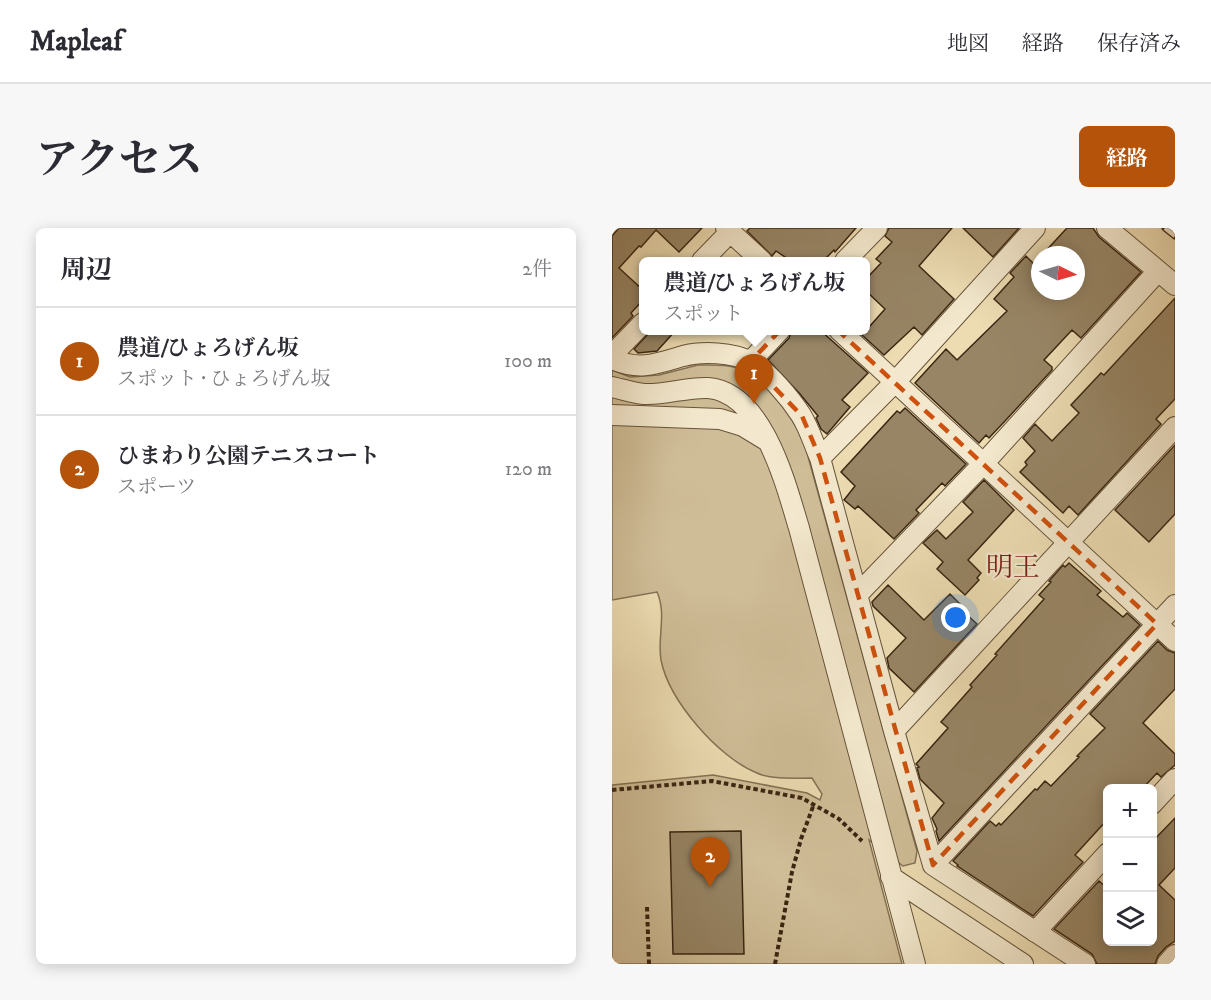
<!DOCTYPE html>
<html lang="ja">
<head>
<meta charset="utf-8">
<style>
  :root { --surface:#fff; --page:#f7f7f7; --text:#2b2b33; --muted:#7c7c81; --line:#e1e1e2; --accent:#b45309 }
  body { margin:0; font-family:"IM FELL DW Pica","Noto Serif JP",serif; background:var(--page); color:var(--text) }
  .controls { position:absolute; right:18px; bottom:18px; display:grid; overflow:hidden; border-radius:9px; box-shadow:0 3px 15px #0003 }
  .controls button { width:54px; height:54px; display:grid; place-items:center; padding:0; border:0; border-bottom:2px solid var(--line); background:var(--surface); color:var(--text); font:30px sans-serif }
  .compass { position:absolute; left:419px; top:18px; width:54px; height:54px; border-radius:50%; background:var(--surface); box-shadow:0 3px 15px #0003; rotate:95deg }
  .you { position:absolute; left:344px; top:390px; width:21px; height:21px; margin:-15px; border:4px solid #fff; border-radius:50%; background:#1a73e8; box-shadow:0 0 0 9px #1a73e833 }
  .badge { display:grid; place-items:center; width:39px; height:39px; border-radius:50%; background:var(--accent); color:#fff; font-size:20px; font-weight:700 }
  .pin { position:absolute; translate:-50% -50px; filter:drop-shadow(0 2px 3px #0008) }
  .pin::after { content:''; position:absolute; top:32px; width:21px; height:18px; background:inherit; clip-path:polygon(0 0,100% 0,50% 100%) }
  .popup { position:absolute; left:27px; top:29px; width:231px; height:78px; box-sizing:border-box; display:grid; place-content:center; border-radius:9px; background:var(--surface); filter:drop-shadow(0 2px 4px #0005); font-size:20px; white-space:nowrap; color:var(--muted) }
  .popup b { font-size:22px; color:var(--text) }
  .popup::after { content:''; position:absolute; left:50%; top:100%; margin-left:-12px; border:12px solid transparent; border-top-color:var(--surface) }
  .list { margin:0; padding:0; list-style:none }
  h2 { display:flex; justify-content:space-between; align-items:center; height:78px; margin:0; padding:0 24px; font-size:26px }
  h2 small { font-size:20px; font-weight:400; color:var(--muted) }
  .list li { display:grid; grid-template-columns:39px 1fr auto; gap:18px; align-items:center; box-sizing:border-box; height:108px; padding:0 24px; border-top:2px solid var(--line) }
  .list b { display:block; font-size:22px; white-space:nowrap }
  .list p { margin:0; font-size:20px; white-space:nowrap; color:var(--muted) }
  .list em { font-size:20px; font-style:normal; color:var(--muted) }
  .icon { flex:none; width:33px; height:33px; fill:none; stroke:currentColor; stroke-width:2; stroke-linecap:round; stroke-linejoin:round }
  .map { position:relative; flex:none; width:563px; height:736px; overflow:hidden; border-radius:9px }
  header { display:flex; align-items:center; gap:36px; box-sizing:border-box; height:84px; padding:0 30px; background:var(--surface); border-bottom:2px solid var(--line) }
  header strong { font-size:28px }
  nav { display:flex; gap:33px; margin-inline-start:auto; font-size:21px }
  .intro { display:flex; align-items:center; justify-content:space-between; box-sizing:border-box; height:144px; padding:0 36px }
  h1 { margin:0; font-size:42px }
  .button { padding:15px 27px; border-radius:9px; background:var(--accent); color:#fff; font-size:21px; font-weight:700 }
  main { display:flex; gap:36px; padding:0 36px }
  aside { flex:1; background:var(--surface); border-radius:9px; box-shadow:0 3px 15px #0003 }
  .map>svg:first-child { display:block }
  .green { fill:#cfbd97; stroke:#847254; stroke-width:1.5 }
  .building { fill:#978565; stroke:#3a2612; stroke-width:1.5 }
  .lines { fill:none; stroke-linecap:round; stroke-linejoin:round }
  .minor-casing { stroke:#67543a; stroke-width:22 }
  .path { stroke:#3a2612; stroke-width:4; stroke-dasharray:4.5 3; stroke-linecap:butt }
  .minor { stroke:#f3e8cd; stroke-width:20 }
  .rail-casing { stroke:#3a2612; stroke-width:7 }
  .rail { stroke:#f3e8cd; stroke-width:4.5; stroke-dasharray:14; stroke-linecap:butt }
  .marked { fill:none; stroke:#ce510d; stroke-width:4.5; stroke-dasharray:12 8; stroke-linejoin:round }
  .labels { text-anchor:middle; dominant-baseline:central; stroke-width:4.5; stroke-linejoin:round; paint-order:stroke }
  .neighbourhood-label { font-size:27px; fill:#7a1f14; stroke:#f3e8cd }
</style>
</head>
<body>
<header>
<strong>Mapleaf</strong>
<nav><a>地図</a><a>経路</a><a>保存済み</a></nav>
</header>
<div class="intro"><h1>アクセス</h1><a class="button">経路</a></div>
<main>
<aside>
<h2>周辺<small>2件</small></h2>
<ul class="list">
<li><span class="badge">1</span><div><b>農道/ひょろげん坂</b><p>スポット · ひょろげん坂</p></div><em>100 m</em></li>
<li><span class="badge">2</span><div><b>ひまわり公園テニスコート</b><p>スポーツ</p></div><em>120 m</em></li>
</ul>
</aside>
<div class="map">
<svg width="563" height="736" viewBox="0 0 563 736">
  <rect width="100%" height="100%" fill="#eddcb2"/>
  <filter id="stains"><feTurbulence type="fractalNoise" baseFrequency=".00333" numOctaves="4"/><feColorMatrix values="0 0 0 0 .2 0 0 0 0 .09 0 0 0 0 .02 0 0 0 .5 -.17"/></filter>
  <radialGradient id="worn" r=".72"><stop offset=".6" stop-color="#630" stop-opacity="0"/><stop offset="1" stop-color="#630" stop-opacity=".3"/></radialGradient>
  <path class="green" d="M86,137C101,137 118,136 132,142C157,153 180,190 192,214L305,623L303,635L291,638L257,612L290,736H0V557L101,547L195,565L208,572L210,566L200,550C183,550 160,552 145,545C107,530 57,473 49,432C45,410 55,386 45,364L0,372V142L18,149L47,147Z"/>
  <path class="building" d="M7,0H90L67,24L44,2L29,19L27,18L7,40L31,62V72L19,85L21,88L0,110V8Z
    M138,0H244L223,24L222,22L211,33H179L164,23L160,28L135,3Z
    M277,0H340L307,38L342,71L310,107L302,99L272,127L250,107L273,81L253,62V52L269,35L264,31L280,14L273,8Z
    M351,0H407L381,29Z
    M455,0H481L487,9L529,44L469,110L460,102L432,132L440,139V142L393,193L377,210L374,207L367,215L303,155L334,121L345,132L395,83L382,71L402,49L398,45L414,28L428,42V63H464V27H430Z
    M563,70V171L544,191L549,196L466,287L457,278L451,285L408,244L415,237L413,234L423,223L411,210L423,196L440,213L467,185L459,177L489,145L492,147Z
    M40,102H64L45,123L26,125L22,121Z
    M180,102H208L256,145L230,172L238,179L215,206L209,201L204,190L206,188L188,166L156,132L177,110Z
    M293,180L354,236L333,258L330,255L304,282L307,285L282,311L246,278L243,281L232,272L243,258L229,244L285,183L288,185Z
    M563,217V286L537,314L503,282Z
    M372,252L402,282L356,332L369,345L365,350L367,352L353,367L325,341L331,334L311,315L325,302L334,311L361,284L351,274Z
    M457,335L489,363L485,367L511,389L515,385L528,397L327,613L324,603L325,601L320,590L332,575L308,551L305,540L307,539L304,536L336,500L329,494L360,459L358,457L385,427L383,426L432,371L427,367L439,354L437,353L451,337L453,339Z
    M276,357L312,392L338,366L355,383L353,385L365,396L302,464L277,440L275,430L294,410L261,378L260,374Z
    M546,413L555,422L563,425V461L531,495L563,526V537L549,549L545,545L530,561H495V592L463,627L471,634L421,688L345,638L346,637L341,633L378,593L384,598L387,595L389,597L423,561L425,562L433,553L439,558L467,529L465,528L493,500L478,486Z
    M563,590V640L547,657L563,672V713L554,719L546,728L543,736H485L480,726L442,701L487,653L495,660V714H540V614Z
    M129,603L132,726H61L58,604Z"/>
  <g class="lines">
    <g class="minor-casing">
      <path id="minor" d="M114,0L150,33
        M495,0L563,57
        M90,33L118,4
        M233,33L265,0
        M227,102L563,413
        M0,127L31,95
        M0,131C27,143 44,136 71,128C90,123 121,124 139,134C157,145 178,170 189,187C197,200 202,216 208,230L282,503L321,637L473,736
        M138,134L168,102
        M0,159C10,161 21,165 32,166C53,167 75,159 96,160C151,164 174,257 187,300L303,736
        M0,187L108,191L131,198L154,212
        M208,230L284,153L423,0
        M245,367L371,236L546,43
        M282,503L563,199
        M540,576L563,551
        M321,637L563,377
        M279,649L411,736
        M423,704L496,625
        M555,736L563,727"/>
    </g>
    <path class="path" d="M0,562L100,553L190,570L227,591L250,613
      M35,679L37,736
      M163,736L180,644L189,611L202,576"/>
    <use href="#minor" class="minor"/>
    <g class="rail-casing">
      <path id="rail" d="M553,0L563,8"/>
    </g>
    <use href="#rail" class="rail"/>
  </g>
  <path class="marked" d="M195,74L545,396L321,637L208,230L190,188L138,134Z"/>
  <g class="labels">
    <g class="neighbourhood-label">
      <text x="401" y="340">明王</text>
    </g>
  </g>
  <rect width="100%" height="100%" filter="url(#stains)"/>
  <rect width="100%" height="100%" fill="url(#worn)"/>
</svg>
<div class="controls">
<button>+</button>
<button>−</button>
<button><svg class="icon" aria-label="layers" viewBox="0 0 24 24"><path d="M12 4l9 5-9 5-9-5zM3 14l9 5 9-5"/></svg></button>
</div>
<svg class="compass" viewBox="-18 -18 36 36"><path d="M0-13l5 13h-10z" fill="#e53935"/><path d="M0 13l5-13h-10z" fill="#7c7c81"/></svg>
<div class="you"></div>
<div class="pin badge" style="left:142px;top:176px">1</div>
<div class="popup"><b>農道/ひょろげん坂</b>スポット</div>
<div class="pin badge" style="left:98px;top:659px">2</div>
</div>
</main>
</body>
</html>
